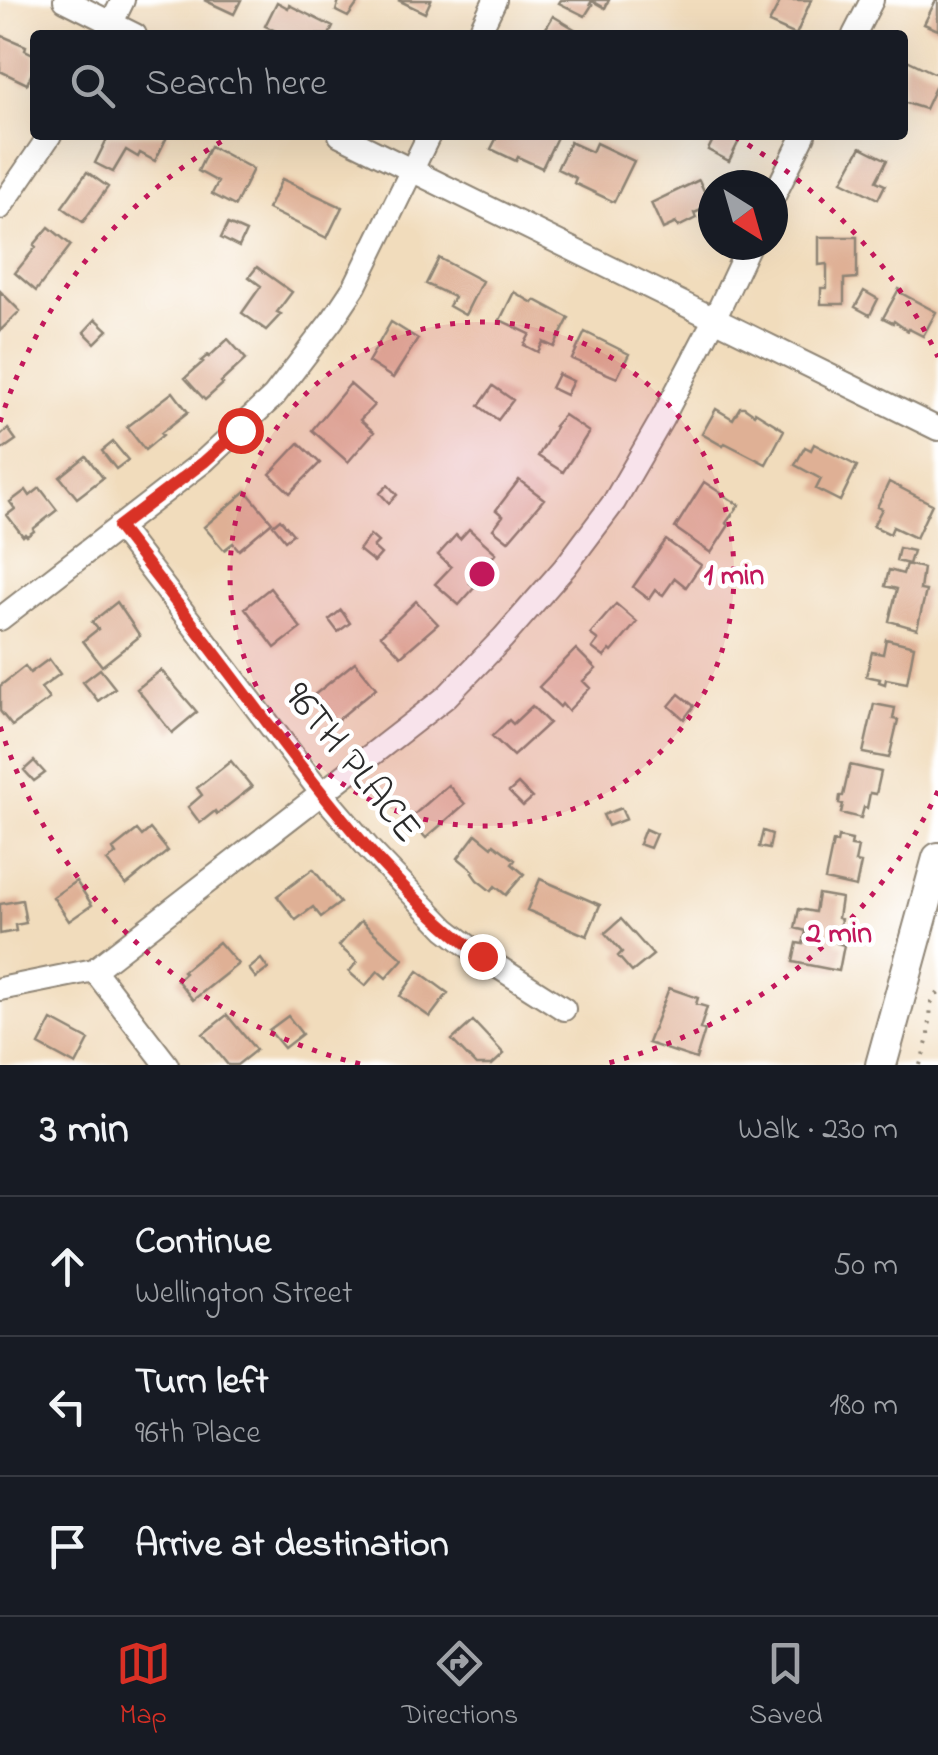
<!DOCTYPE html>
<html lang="en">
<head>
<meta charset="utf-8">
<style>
  :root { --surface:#171b24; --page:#20242c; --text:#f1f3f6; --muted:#9ea1a6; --line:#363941; --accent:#d93025 }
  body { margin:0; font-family:"Indie Flower",sans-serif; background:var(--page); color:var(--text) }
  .compass { position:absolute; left:698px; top:170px; width:90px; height:90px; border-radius:50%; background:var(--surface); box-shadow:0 10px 40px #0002; rotate:143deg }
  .stop { position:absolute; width:30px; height:30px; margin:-22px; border:8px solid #d93025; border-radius:50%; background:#fff }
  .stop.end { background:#d93025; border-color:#fff; box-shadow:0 2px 10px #0008 }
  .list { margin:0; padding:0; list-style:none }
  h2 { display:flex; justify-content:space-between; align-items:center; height:130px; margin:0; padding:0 40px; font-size:42px }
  h2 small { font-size:32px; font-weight:400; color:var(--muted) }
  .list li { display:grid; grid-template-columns:65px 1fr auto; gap:30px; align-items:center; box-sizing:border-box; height:140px; padding:0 40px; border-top:2px solid var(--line) }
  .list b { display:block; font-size:38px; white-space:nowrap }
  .list p { margin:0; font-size:32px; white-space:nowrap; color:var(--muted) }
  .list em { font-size:32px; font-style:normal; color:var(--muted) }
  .icon { flex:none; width:55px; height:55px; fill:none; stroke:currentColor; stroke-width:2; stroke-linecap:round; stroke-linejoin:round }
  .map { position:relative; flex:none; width:938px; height:1065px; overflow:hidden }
  .search { position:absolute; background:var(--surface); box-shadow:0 10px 40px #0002; left:30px; right:30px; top:30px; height:110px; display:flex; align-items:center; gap:25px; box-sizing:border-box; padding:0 35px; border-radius:10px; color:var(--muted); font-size:38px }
  .sheet { height:550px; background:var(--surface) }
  nav { display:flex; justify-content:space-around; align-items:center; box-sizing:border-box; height:140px; border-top:2px solid var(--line); background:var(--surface); font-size:28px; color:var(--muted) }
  nav a { display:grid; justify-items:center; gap:5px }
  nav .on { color:var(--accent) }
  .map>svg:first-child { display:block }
  .building { fill:#dfb095 }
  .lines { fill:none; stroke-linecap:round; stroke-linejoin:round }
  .street-casing { stroke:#8e8474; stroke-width:26 }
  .secondary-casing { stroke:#8e8474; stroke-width:34 }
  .path { stroke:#8e8474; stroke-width:4; stroke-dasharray:2.5 8; stroke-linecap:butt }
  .street { stroke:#fff; stroke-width:22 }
  .secondary { stroke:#fff; stroke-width:30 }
  .route { stroke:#d93025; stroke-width:12 }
  .ring { fill:none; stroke:#c2185b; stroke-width:5; stroke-dasharray:5 10 }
  .labels { text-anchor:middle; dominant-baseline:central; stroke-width:9; stroke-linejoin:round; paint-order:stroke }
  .street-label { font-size:40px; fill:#2b2b2b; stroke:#fff }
  .centre { fill:#c2185b; stroke:#fff; stroke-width:5 }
  .ring-label { font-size:30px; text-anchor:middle; font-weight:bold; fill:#c2185b; stroke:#fff; stroke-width:9; stroke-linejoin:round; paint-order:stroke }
</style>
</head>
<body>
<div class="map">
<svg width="938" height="1065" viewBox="0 0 938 1065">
  <rect width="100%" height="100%" fill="#fff"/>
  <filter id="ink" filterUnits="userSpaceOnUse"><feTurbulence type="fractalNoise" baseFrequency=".01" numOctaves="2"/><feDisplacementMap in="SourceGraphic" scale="20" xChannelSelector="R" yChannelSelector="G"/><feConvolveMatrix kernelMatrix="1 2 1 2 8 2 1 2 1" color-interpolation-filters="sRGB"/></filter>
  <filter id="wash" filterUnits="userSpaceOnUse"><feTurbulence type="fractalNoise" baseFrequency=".0048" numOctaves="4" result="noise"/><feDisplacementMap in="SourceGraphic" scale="40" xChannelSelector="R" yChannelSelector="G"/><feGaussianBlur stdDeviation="2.25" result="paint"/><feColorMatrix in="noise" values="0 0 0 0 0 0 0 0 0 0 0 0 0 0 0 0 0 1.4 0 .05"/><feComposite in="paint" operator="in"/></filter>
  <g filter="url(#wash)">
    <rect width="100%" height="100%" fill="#f1dcbc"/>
    <g id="blocks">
      <path class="building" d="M204,0H241L234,14Z
        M339,0H360L348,17L336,11Z
        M398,0H431L425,13Z
        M561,0H609L605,8L592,1L590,4L592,5L585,16L559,3Z
        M781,0H811L796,35L769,23Z
        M936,0H938V30L924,24Z
        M277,2L288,8L289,5L333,27L329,35H274L276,31L265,26Z
        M553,16L578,31L575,35H542Z
        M0,35L26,46L25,50L35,55V66L27,84L0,71Z
        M905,59L938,75V81L925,109L903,102Z
        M109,135H168L155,161L140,153L138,157L126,150L113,172L95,163Z
        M498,135H558L542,168L518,157L516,161L491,149Z
        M707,135H742L729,161L708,150L714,138Z
        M570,142L592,152L596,143L634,161L614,202L574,183L576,178L557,169Z
        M210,146L253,169L235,206L212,194L218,182L198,171Z
        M861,147L887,160L876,181L885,185L878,199L842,181Z
        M87,172L108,187L83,222L62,207Z
        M282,179L342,207L327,238L268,209Z
        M699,180L711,206L694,213L696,218L678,227L676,223L663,229L651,203Z
        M228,224L246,232L239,247L221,238Z
        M49,227L71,245L36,291L15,273L36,247L34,245Z
        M819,237H857V278L844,279V304H821V288H827V264L819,265Z
        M439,258L482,281L465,315L449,306L454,297L426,284Z
        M257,267L292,292L277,312L281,314L266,330L242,313L261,286L249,277Z
        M899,289L902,291L901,293L936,312L923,336L909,329L908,331L894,321L893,323L883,318Z
        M0,291L20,311L0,331Z
        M864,291L878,299L870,315L855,307Z
        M514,292L533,303L535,300L569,318L554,347L543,342L538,352L524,345L530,334L500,320Z
        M96,319L108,330L95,343L84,332Z
        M391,322L418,339L393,378L368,362Z
        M585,332L629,354L617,378L572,359Z
        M228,339L246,359L221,382L223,384L205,400L185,378L203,362L201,361L208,355L209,357Z
        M558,374L573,381L566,395L551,388Z
        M350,384L374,405L360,420L374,432L348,462L312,430Z
        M493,386L513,400L498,420L479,406Z
        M173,392L188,412L161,433L163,435L145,450L127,427Z
        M740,407H744L754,414L755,412L784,430L766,464L725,443L723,446L702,434L716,409L733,419Z
        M564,415L589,432L563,472L538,456L556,427L554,426Z
        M8,429L16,440L3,449L0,445V436Z
        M113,442L128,460L116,469L102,451Z
        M299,443L320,463L290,493L270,474Z
        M814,444L857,466L840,501L816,489L821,479L795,465L805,447L811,450Z
        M86,456L103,478L77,498L60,477Z
        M519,480L544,499L508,541L493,529L503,516L496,510Z
        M704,482L739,505L726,523L729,525L711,553L675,528Z
        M889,482L932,504L916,538L893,527L890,534L873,526L882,509L877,507Z
        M388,485L397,495L389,503L380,493Z
        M40,488L57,510L33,529L34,531L27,536L25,534L23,536L7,515L15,509L10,502L26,490L30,496Z
        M246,491L272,522L239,550L233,543L224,550L204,527Z
        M280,519L293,534L285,540L273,525Z
        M469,529L496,553L470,583L475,587L459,605L435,584L451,567L438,555L456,535L460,539Z
        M370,535L378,542L373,547L381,554L374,562L359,550Z
        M666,540L701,565L686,587L675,578L663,595L655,590L649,599L633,587Z
        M899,548L913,551L909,564L896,561Z
        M906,564L923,568L920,590L926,591L917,629L889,621L897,589L885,586L889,570L903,574Z
        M270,588L301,628L275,648L245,608Z
        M416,601L438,624L401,656L381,635Z
        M117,602L140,636L102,666L83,641L98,629L92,622Z
        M616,604L637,622L612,652L610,650L604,657L592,648L598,640L590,634Z
        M341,610L350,623L338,632L329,620Z
        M886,639L914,646L907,683L886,679L885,684L879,682L880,679L866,676L872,652L883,654Z
        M576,649L596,669L583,681L590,688L568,711L562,704L560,707L539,687Z
        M49,659L60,674L41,688L49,699L12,726L0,711V686L25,666L30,673Z
        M355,662L376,688L335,722L313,696Z
        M100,669L115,688L98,701L83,682Z
        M161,670L197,712L172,733L137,689Z
        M679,694L694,706L684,719L669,706Z
        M874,704L895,708L893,719L898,720L889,758L863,753Z
        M532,706L549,723L513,756L492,736L509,720L513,724Z
        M34,761L45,773L34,781L24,770Z
        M231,761L252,787L217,814L215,811L200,823L188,807L202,795L197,788Z
        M850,765L881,772L876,794L870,793L867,808L864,807L861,818L841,813L843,804L839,803L840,796H843Z
        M518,784L532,798L523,806L509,792Z
        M448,785L465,804L426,838L409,819Z
        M621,808L626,819L608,826L603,815Z
        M150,829L168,851L126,885L107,861L116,854L113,849L137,830L142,836Z
        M645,829L656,834L650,848L639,844Z
        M763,831L772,834L769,849L759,847Z
        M476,834L492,847L494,844L515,860L512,864L524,874L506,895L495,886L491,891L477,880L472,873L474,871L458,858Z
        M838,837L852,840L851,846L858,847L855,862L861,863L856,887L825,880L833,842L837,843Z
        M313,869L340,903L321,917L313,907L296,920L277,896Z
        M540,879L600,905L587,936L527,910Z
        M76,881L92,905L69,921L53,897Z
        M818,894L841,898L838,918L841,919L837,943L844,945L839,971L793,962L797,943L803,944L806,931L795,928L799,909L815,912Z
        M22,900L26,923L15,925L16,931L0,934V904Z
        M621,919L653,955L632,972L618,956L622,952L605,933Z
        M361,921L403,959L386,978L378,971L365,986L349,972L357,962L339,946Z
        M219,942L238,964L193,1000L177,980L185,973L183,971Z
        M261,959L268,969L256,978L249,969Z
        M418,971L448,993L430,1017L400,996Z
        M669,988L698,998L696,1004L707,1007L700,1029L705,1030L696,1059L648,1043Z
        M227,1015L256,1050L237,1065H228L203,1034Z
        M288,1016L302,1034L284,1048L269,1030Z
        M52,1020L89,1040L76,1065L39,1045Z
        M473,1021L504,1054L492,1065H476L452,1040Z"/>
    </g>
  </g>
  <g filter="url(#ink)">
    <use href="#blocks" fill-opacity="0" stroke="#8e8474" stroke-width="2.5"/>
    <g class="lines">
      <g class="street-casing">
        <path id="street" d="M65,0L135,35
          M106,35L123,0
          M478,35L495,0
          M854,35L872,0
          M340,135L938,429
          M773,198L804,135
          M0,208L50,135
          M118,527L323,795L370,850L446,929L481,956L564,1009
          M0,619L204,461L274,396L333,319L355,286L429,135
          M94,970L167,1065
          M0,989L94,970L446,697L503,638L566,566L614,502L662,419L714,320L749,245"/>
      </g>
      <g class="secondary-casing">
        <path id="secondary" d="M881,1065L938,858"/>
      </g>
      <path class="path" d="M920,1065L929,1035L931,1003L938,993"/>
      <use href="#street" class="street"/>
      <use href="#secondary" class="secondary"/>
    </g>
  </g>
  <g class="lines" filter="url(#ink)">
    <path class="route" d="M240,430L204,462L118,527C168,591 217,656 266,721C330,805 396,892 482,956"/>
  </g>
  <circle cx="482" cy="574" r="252" fill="#c2185b" fill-opacity=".12"/>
  <g class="ring">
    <circle cx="482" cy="574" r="252"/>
    <path d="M938 791A505 505 0 0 1 604 1064M360 1064A505 505 0 0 1 0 726M0 422A505 505 0 0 1 229 137M735 137A505 505 0 0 1 938 357"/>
  </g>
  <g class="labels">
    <g class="street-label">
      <text transform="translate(351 764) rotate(51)">96TH PLACE</text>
    </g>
  </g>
  <circle cx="482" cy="574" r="15" class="centre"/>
  <g class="ring-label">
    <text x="734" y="584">1 min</text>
    <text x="839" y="942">2 min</text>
  </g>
</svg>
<svg class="compass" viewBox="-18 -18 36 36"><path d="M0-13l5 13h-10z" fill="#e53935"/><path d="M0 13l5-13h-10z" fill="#9ea1a6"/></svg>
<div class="stop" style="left:240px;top:430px"></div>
<div class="stop end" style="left:482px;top:956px"></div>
<div class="search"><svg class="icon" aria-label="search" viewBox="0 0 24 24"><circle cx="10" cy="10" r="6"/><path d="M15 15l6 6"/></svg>Search here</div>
</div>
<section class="sheet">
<h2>3 min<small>Walk · 230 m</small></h2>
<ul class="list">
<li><svg class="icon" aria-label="ahead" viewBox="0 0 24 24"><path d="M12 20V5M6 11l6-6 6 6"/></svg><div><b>Continue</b><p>Wellington Street</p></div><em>50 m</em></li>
<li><svg class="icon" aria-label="left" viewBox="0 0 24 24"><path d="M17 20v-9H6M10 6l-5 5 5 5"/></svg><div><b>Turn left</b><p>96th Place</p></div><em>180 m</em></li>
<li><svg class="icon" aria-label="arrive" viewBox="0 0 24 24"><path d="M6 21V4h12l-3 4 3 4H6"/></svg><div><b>Arrive at destination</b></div></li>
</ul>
</section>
<nav>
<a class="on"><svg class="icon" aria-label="map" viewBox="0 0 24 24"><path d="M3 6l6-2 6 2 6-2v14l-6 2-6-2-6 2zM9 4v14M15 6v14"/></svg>Map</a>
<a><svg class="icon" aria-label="directions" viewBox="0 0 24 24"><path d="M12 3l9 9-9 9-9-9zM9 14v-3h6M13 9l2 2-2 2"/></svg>Directions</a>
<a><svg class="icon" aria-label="saved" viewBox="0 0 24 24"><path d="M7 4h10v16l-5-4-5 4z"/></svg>Saved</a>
</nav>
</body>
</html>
